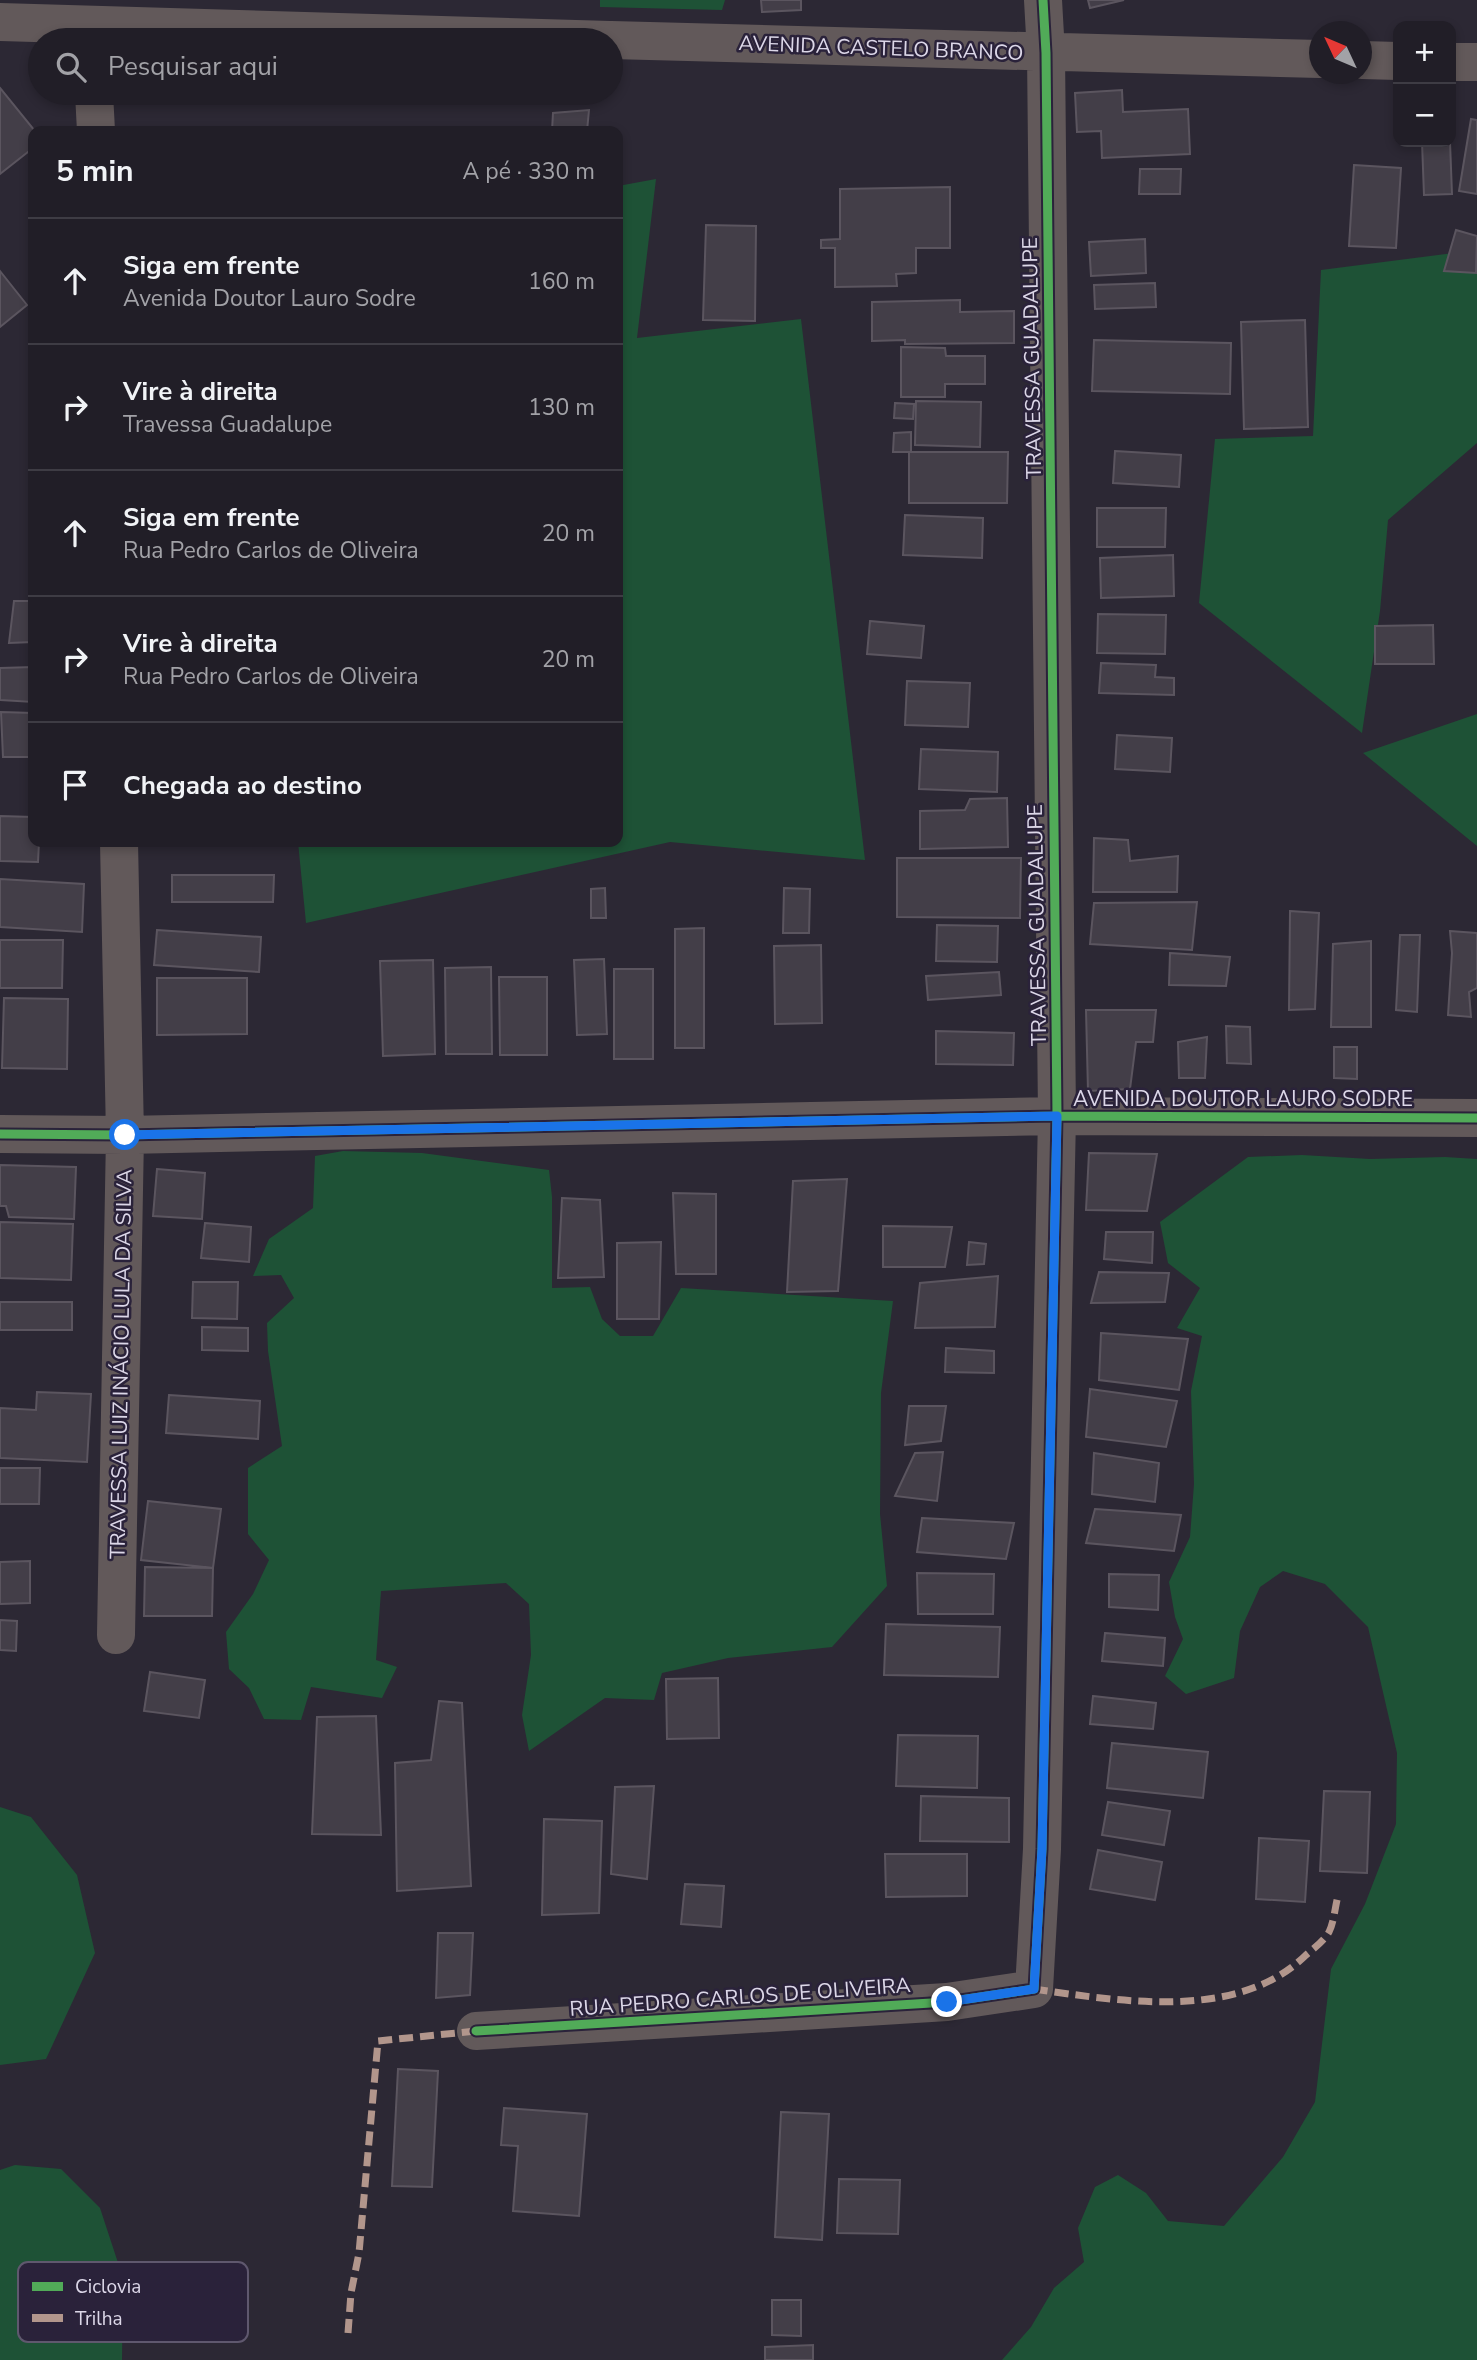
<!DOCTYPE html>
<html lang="pt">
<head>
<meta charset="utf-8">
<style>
  :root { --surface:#211e27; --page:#2d2b33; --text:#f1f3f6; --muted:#a2a2a7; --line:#3e3c44 }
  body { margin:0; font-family:"Nunito Sans",sans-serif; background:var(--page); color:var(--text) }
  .controls { position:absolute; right:21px; top:21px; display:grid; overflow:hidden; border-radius:14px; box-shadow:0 4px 10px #0003 }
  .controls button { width:63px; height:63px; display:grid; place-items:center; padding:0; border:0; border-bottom:2px solid var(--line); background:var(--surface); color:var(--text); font:35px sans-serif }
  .compass { position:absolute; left:1309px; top:21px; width:63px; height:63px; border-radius:50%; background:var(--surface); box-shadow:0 4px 10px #0003; rotate:314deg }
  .stop { position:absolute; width:21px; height:21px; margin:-16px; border:5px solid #1a73e8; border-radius:50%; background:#fff }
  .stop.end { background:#1a73e8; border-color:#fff; box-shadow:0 2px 7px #0008 }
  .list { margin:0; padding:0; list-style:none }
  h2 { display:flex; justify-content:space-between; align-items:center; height:91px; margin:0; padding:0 28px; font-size:30px }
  h2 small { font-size:23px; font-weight:400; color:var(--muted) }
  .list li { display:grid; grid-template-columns:46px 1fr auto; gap:21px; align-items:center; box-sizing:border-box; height:126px; padding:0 28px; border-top:2px solid var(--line) }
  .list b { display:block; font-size:26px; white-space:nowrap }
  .list p { margin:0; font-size:23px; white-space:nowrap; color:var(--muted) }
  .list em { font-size:23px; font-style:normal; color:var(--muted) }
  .icon { flex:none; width:38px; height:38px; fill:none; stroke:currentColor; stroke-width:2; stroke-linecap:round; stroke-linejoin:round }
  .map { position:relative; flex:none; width:1477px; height:2360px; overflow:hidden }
  .search { position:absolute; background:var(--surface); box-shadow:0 4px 10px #0003; left:28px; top:28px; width:595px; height:77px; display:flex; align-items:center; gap:18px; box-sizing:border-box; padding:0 24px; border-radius:38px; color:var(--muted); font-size:26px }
  .panel { position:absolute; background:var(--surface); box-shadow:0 4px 10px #0003; left:28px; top:126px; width:595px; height:721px; border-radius:14px }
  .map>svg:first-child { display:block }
  .forest { fill:#1e5236 }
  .building { fill:#433e48; stroke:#5b555f; stroke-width:2 }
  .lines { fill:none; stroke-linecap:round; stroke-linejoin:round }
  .minor { stroke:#62595a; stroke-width:38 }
  .quiet { stroke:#b2968c; stroke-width:7; stroke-dasharray:14 7; stroke-linecap:butt }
  .cycleway-casing { stroke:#2a223a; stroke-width:13 }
  .cycleway { stroke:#51ab58; stroke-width:9 }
  .route { stroke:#1a73e8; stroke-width:9 }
  .labels { text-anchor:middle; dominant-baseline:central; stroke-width:5; stroke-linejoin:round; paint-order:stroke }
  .street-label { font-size:21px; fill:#dcd7e8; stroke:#2a223a }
  .key { fill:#2a223a; stroke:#5f586e; stroke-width:2 }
  .key-label { font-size:19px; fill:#dcd7e8 }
</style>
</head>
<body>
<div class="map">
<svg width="1477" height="2360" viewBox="0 0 1477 2360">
  <rect width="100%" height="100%" fill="#2c2834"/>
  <path class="forest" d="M600,0H725L722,10L600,7Z
    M656,179L637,338L801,319L865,860L670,842L306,923L298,842H618V186Z
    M1477,250V443L1388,520L1380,611L1362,733L1199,603L1215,439L1313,436L1321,270Z
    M1477,714V846L1363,753Z
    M343,1151L422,1153L549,1170L552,1197V1288L590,1287L602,1319L620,1336H653L681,1288L893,1301L881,1393L880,1514L887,1586L832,1647L728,1658L662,1673L654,1700L605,1698L529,1751L522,1715L531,1655L529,1604L506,1583L381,1591L376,1660L397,1667L382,1698L311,1687L301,1720L264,1719L249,1688L229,1669L226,1632L253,1594L269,1560L248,1534V1468L282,1446L268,1351L267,1323L294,1298L281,1275L253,1276L269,1239L313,1208L315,1156Z
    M1302,1155L1370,1159L1445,1157L1477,1159V2360H1002L1031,2327L1054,2288L1084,2262L1078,2228L1095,2187L1118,2175L1146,2193L1168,2221L1224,2226L1283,2157L1315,2102L1331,1969L1365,1904L1396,1824L1397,1753L1368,1627L1325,1584L1283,1571L1260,1587L1240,1631L1234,1678L1186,1694L1165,1676L1183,1639L1175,1617L1169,1582L1190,1537L1194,1484L1191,1391L1202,1336L1177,1328L1200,1288L1168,1263L1160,1222L1248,1157Z
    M0,1807L31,1817L77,1875L95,1953L46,2059L0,2065Z
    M15,2165L61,2169L100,2208L123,2278L122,2360H0V2170Z"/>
  <path class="building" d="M761,0H801V10L762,12Z
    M1088,0H1124L1090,8Z
    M0,88L35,131L33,148L0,174Z
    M1122,90L1123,112L1188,109L1190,154L1102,158L1101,131L1077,132L1075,93Z
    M589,110L587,131H552L553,113Z
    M1471,119L1477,120V194L1459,191Z
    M1422,142H1450L1452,194L1424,195Z
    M1354,165L1401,168L1396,248L1349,246Z
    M1140,169H1181L1180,194H1139Z
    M950,187V248H916V273L896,274L897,286L835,287V248H821V240L840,239V189Z
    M706,225L756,226L755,321L703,320Z
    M1456,230L1477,236L1476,273L1444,271Z
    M1145,239L1146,273L1091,276L1089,242Z
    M0,271L27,305L0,327Z
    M1155,283L1156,307L1095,309L1094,285Z
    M960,300V312L1014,311V343L905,344V340L872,341V302Z
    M1305,320L1308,427L1244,429L1241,322Z
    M1094,340L1231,343L1230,394L1092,391Z
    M901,347L945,348L946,356H985V384H945V397H901Z
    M916,401L981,402L980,447L915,445Z
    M895,403L914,404L913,419L894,418Z
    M911,432V452H893L894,433Z
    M1115,451L1181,455L1179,487L1113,483Z
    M909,452H1008L1007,503H909Z
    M1097,508H1166L1165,547H1097Z
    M905,515L983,518L982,558L903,555Z
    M1173,555L1174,596L1101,598L1100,558Z
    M14,601H33V642L9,643Z
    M1098,614L1166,615L1165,654L1097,653Z
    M870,621L924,626L921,658L867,654Z
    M1433,625L1434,664H1375V626Z
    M1101,663L1156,665L1155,677L1174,678V695L1099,693Z
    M33,667V702L0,700V668Z
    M907,681L970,683L968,727L905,725Z
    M1,712L33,713V757H3Z
    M1117,735L1172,738L1170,772L1115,769Z
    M921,749L998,752L997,792L919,789Z
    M1007,798L1008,847L920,849V811L965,810L970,799Z
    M0,816L33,817V842H39L38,862L0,861Z
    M1094,838L1128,840L1130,861L1178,856L1177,892H1093Z
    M897,858H1021L1020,918L897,917Z
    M172,875H274L273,902H172Z
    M0,879L84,884L82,932L0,927Z
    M605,888L606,918H591V889Z
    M784,888L810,889L809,933H783Z
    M1197,902L1192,950L1090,944L1094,903Z
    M1290,911L1319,913L1315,1009L1289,1010Z
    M937,925L998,926L997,962L936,961Z
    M704,928V1048H675V929Z
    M157,930L261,937L259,972L154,965Z
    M1450,931L1477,933V988L1469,992L1471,1017L1448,1015L1452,953Z
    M1400,935H1420L1417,1012L1396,1010Z
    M0,940H63L62,988H0Z
    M1371,941V1027H1331L1333,944Z
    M821,945L822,1023L775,1024L774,946Z
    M1170,953L1230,957L1226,986L1169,985Z
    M604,959L607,1034L577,1035L574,960Z
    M433,960L435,1054L383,1056L380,961Z
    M491,967L492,1054H446L445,968Z
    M614,969H653V1059H614Z
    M999,972L1001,995L928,1000L926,976Z
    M499,977H547V1055H500Z
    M157,978H247V1034L157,1035Z
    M4,998L68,999L67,1069L2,1068Z
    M1086,1010H1156L1153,1042H1136L1130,1089L1088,1091Z
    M1226,1026L1250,1027L1251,1064L1227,1063Z
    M936,1031L1014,1033L1013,1065L936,1064Z
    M1207,1037L1205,1078H1179L1178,1042Z
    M1334,1047H1357V1079L1334,1078Z
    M1089,1153L1157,1154L1147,1211L1086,1210Z
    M0,1165L76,1167L74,1219L9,1217L6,1206H0Z
    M157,1169L205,1173L202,1219L153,1216Z
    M847,1179L838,1291L787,1292L793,1181Z
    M673,1193L716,1194V1274H676Z
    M562,1198L600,1200L604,1277L558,1278Z
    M0,1222L73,1224L71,1280L0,1278Z
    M205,1223L251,1227L249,1262L201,1258Z
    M883,1226L952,1227L945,1267H883Z
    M1106,1232H1153L1152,1263L1104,1259Z
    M661,1242L659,1319H617V1243Z
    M969,1242L986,1244L984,1264L967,1265Z
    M1099,1272L1169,1273L1165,1302L1091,1303Z
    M998,1276L995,1327L915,1328L920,1283Z
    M193,1282H238L237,1319L192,1318Z
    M0,1302H72V1330H0Z
    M202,1327L248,1328V1351L202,1350Z
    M1101,1333L1188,1339L1179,1390L1099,1380Z
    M946,1348L994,1351V1373L945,1372Z
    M1090,1389L1177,1401L1166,1447L1086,1437Z
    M37,1392L91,1394L87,1462L0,1458V1408L36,1410Z
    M169,1395L260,1401L258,1439L166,1433Z
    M909,1406H946L941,1441L905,1445Z
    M943,1452L937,1501L895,1496L915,1453Z
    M1094,1453L1159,1463L1155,1502L1092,1494Z
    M0,1468H40L39,1504H0Z
    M148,1501L221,1509L213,1568L141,1560Z
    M1095,1509L1181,1515L1174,1551L1086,1543Z
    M922,1518L1014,1523L1006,1559L917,1552Z
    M30,1561V1603L0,1604V1562Z
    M145,1567L213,1568L212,1616H144Z
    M917,1573L994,1574L993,1614H918Z
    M1109,1574L1159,1575L1158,1610L1109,1607Z
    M0,1620L17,1621L16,1651L0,1650Z
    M886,1624L1000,1627L998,1677L884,1675Z
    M1105,1633L1165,1638L1163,1666L1102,1661Z
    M150,1672L205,1680L199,1718L144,1711Z
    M718,1678L719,1738L667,1739L666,1679Z
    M1093,1696L1156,1703L1153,1729L1090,1724Z
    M439,1701L462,1703L471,1886L397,1891L395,1763L431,1760Z
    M376,1716L381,1835L312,1834L317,1717Z
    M898,1735L978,1736L977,1788L896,1786Z
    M1112,1743L1208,1752L1203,1798L1107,1788Z
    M654,1786L647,1879L611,1874L615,1787Z
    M1324,1791L1370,1792L1367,1873L1320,1871Z
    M921,1796L1009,1798V1842L920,1841Z
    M1108,1802L1170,1811L1164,1845L1102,1835Z
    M544,1819L602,1821L599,1913L542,1915Z
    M1259,1838L1309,1841L1305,1902L1256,1899Z
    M1098,1850L1162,1862L1155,1900L1090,1889Z
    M885,1854H967V1896L886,1897Z
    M685,1884L724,1886L721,1927L681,1924Z
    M438,1933H473L470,1995L436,1998Z
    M398,2069L438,2071L432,2187L392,2186Z
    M504,2108L587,2114L579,2216L513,2211L518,2146L501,2145Z
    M781,2112L829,2114L822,2240L775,2237Z
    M839,2179L900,2180L898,2234L837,2233Z
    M772,2300H801V2336L772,2335Z
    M813,2345V2360H765V2347Z"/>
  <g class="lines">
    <path class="minor" d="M0,22L610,40
      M611,40L1320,59
      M1362,60L1398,61
      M1451,62H1477
      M94,93L96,131
      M0,1134L125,1135L1057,1116L1477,1118
      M116,1635L125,1135L119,842
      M476,2031L947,2002L1034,1989L1042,1849L1057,1116L1046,53L1043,0"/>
    <path class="quiet" d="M1034,1989C1119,2001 1238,2022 1306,1955C1313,1949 1324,1941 1329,1932C1334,1922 1335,1907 1338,1896
      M348,2333L351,2293L359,2253L378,2041L476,2031"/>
    <g class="cycleway-casing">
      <path id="cycleway" d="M0,1134L125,1135L1057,1116L1477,1118
        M476,2031L947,2002L1034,1989L1042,1849L1057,1116L1046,53L1043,0"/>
    </g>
    <use href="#cycleway" class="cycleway"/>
  </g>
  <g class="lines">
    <path class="route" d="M125,1135L1057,1116L1042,1849L1034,1989L947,2002"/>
  </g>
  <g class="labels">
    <g class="street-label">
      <text transform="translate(881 48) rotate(2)">AVENIDA CASTELO BRANCO</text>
      <text transform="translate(1032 358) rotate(-91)">TRAVESSA GUADALUPE</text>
      <text transform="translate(1037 925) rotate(-91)">TRAVESSA GUADALUPE</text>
      <text x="1243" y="1099">AVENIDA DOUTOR LAURO SODRE</text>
      <text transform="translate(121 1364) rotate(-89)">TRAVESSA LUIZ INÁCIO LULA DA SILVA</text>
      <text transform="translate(740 1997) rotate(-4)">RUA PEDRO CARLOS DE OLIVEIRA</text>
    </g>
  </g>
  <rect x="18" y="2262" width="230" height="80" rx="10" class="key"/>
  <rect x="32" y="2282" width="31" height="9" fill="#51ab58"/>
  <rect x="32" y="2314" width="31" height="8" fill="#b2968c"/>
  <g class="key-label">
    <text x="75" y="2293">Ciclovia</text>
    <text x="75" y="2325">Trilha</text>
  </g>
</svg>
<div class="controls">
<button>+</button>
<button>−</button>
</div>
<svg class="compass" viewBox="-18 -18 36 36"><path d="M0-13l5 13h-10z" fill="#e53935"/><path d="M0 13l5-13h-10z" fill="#a2a2a7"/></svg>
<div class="stop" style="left:125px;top:1135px"></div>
<div class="stop end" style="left:947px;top:2002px"></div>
<div class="search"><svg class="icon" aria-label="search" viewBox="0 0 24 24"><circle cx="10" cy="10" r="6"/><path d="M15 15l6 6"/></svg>Pesquisar aqui</div>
<section class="panel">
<h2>5 min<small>A pé · 330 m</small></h2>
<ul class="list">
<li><svg class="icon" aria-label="ahead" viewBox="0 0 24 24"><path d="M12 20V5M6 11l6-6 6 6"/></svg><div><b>Siga em frente</b><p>Avenida Doutor Lauro Sodre</p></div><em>160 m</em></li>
<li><svg class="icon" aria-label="right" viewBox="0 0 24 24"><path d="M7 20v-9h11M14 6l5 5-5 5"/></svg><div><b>Vire à direita</b><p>Travessa Guadalupe</p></div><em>130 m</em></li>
<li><svg class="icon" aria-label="ahead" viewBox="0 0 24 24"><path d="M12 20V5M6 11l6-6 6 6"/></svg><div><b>Siga em frente</b><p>Rua Pedro Carlos de Oliveira</p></div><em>20 m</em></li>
<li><svg class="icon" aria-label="right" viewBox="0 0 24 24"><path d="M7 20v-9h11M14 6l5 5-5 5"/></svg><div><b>Vire à direita</b><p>Rua Pedro Carlos de Oliveira</p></div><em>20 m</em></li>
<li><svg class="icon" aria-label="arrive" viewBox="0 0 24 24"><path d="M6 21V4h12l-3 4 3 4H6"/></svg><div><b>Chegada ao destino</b></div></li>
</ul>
</section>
</div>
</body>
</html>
